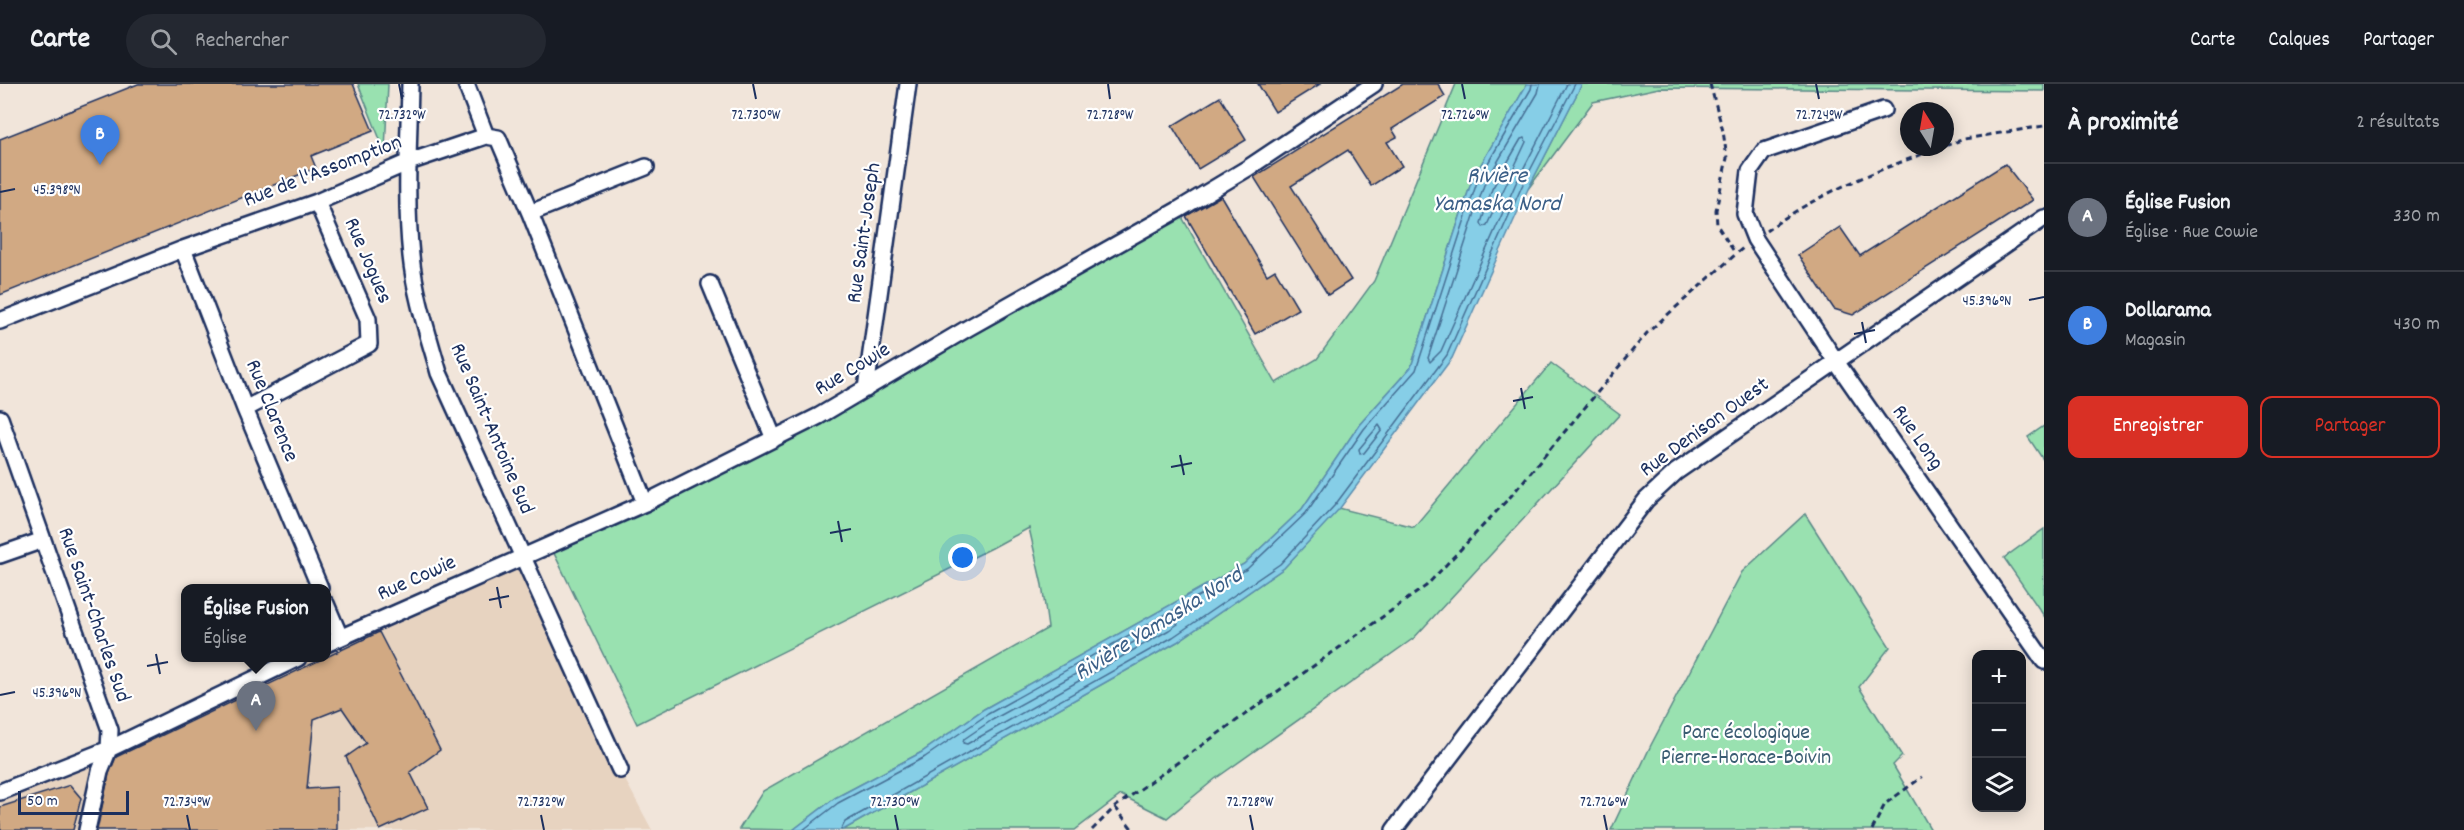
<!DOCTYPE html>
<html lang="fr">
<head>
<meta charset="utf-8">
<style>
  :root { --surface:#171b24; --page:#242831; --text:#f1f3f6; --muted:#9ea1a6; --line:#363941; --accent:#d93025 }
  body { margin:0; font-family:Dekko,sans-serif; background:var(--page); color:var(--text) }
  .controls { position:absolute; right:18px; bottom:18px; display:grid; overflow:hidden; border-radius:12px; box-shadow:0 3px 15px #0003 }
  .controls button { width:54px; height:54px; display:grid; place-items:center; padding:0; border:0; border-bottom:2px solid var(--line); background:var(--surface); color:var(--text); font:30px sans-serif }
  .compass { position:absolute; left:1900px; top:18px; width:54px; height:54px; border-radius:50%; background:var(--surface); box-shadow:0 3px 15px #0003; rotate:349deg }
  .scale { position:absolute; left:18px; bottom:15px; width:111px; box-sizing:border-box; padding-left:6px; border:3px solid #1b2f5e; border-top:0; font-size:16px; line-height:21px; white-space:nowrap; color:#1b2f5e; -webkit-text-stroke:4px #fff; paint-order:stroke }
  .you { position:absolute; left:963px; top:474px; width:21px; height:21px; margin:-15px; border:4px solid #fff; border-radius:50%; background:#1a73e8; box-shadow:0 0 0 9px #1a73e833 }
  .badge { display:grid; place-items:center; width:39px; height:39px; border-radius:50%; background:var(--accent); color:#fff; font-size:20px; font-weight:700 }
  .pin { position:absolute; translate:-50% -50px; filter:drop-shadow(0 2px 3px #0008) }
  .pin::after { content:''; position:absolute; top:32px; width:21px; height:18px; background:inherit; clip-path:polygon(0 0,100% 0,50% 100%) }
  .popup { position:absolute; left:181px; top:500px; width:150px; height:78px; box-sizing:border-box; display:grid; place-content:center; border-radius:12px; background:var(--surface); filter:drop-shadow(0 2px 4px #0005); font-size:20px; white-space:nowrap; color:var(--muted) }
  .popup b { font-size:22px; color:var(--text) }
  .popup::after { content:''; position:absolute; left:50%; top:100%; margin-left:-12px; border:12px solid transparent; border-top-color:var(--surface) }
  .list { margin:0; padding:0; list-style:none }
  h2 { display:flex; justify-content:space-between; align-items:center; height:78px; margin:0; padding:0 24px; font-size:26px }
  h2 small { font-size:20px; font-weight:400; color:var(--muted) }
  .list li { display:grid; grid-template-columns:39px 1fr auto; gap:18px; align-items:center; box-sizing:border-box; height:108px; padding:0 24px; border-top:2px solid var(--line) }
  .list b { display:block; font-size:22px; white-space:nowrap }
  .list p { margin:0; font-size:20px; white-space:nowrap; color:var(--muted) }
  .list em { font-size:20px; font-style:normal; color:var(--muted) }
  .actions { display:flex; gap:12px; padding:18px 24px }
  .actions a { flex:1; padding:14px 0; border:2px solid var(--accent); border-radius:12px; text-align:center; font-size:21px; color:var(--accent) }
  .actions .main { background:var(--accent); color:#fff }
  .icon { flex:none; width:33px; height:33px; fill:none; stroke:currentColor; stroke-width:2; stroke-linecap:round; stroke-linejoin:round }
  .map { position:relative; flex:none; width:2044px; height:746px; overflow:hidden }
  header { display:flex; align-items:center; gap:36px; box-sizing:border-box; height:84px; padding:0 30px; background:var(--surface); border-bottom:2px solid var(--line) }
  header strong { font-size:28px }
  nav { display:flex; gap:33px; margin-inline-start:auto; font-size:21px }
  .search { width:420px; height:54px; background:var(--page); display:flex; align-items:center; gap:15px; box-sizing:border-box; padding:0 21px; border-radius:33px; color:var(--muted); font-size:22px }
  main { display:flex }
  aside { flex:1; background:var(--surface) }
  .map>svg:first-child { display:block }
  .built { fill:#e7d3c0 }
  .green { fill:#99e1b0; stroke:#5a8887; stroke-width:1.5 }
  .water { fill:#86cee7; stroke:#5b8eb0; stroke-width:1.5 }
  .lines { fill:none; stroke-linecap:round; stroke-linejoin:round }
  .shore { stroke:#466f95; stroke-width:1.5 }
  .building { fill:#d1a983; stroke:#1b2f5e; stroke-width:1.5 }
  .minor-casing { stroke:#1b2f5e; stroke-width:20 }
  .path { stroke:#1b2f5e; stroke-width:3; stroke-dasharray:6 4.5; stroke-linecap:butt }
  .minor { stroke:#fff; stroke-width:15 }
  .ticks { fill:none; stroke:#1b2f5e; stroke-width:2 }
  .labels { text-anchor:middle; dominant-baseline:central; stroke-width:4.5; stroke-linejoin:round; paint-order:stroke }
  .street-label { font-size:22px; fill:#1b2f5e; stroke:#fff }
  .park-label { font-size:22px; fill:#3a5c72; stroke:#fff }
  .water-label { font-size:24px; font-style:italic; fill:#3b5f87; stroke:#fff }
  .ticks-label { font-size:15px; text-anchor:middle; fill:#1b2f5e; stroke:#fff; stroke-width:4.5; stroke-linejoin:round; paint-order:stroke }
</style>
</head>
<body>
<header>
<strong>Carte</strong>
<div class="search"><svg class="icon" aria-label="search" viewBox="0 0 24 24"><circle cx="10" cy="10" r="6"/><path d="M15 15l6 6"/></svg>Rechercher</div>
<nav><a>Carte</a><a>Calques</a><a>Partager</a></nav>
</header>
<main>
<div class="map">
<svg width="2044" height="746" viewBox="0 0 2044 746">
  <rect width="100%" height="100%" fill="#f1e5da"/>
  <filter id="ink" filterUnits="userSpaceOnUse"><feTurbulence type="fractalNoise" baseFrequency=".0167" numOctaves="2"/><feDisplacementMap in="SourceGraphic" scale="12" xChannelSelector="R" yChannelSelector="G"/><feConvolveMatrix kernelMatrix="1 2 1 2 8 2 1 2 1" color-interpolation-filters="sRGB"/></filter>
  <g filter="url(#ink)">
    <path class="built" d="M522,473L620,686L652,746H0V707L298,574H326L327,560Z"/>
    <path class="green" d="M358,0H388L385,68Z
      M1456,0H1527L1472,96L1411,283L1359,341L1302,425L1244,480L984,625L922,668L835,714L793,746L739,745L763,707L1048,544L1042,501L1029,444L992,464L637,640L550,461L819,332L1178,126L1276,299L1317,275L1374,197Z
      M1582,0H2044V7L1659,4L1593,18L1528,105Z
      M1551,279L1620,330L1414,554L1215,695L1167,734L1121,711L1075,746H843L1177,558L1284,484L1339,424L1414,443Z
      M2044,342V377L2028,353Z
      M1805,430L1890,563L1859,603L1902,672L1893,681L1931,746H1611L1651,661L1742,488Z
      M2044,445V532L2004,474Z"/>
    <path class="water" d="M1527,0H1582L1528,105L1452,274L1340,424L1284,484L1177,558L843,746H793L835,714L922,668L984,625L1244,480L1302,425L1359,341L1411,283L1472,96Z"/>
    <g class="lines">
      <path class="shore" d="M1540,0L1538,9L1484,101L1428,274L1430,278L1441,267L1516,99L1567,0
        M1525,54L1526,58L1487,141L1483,143L1481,139L1492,105L1521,55Z
        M1379,341L1382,346L1364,369L1360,370L1359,365Z
        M1174,536L1178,540L1169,546L967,660L963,659L964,655L992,636Z
        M803,746L838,719L925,673L988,630L1247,485L1306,429L1364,345L1416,286L1477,98L1531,5L1532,0
        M841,746L845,738L1173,553L1280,480L1335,421L1447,271L1522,102L1575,0"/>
    </g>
    <path class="building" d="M138,0H353L373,47L311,72L316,84L0,211V55Z
      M1258,0H1320L1275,28Z
      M1403,0H1438L1445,12L1392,45L1397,53L1387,58L1402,82L1371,102L1348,66L1291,102L1351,196L1328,211L1254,93Z
      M1220,13L1246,56L1198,85L1172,42Z
      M2005,80L2033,116L1853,231L1834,225L1798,171L1840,143L1860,172Z
      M1221,112L1267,191L1275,186L1298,225L1255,250L1186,132Z
      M379,548L440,666L410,688L428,724L380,746L346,673L366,659L342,624L314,635L307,705L337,703V746H97L109,690L116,673Z
      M70,701L81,714L73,746H0V723Z"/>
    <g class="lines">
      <g class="minor-casing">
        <path id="minor" d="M410,0C409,57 405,115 411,172C415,212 428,250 439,289L620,686
          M466,0L486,52
          M1883,26L1764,67L1750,87L1745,130L1755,155L1837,279L2044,577
          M530,129L646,83
          M183,165L245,325L320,504
          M710,200L774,355
          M0,237L183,165L317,118L409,78L486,52L498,54L530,129L645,419
          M866,305L908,0
          M245,325L369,260L368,235L317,118
          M0,334L110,646L109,665L100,687L87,746
          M0,471L43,456
          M326,520L340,553
          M326,560L645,419L819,332L968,244L1178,126L1248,84L1374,0
          M0,708L109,665L298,574
          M1394,746L1646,416L1676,388L2044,134"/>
      </g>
      <path class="path" d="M1710,0L1723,47L1727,74L1716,126L1717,141L1735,169
        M1945,62L1964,55L2044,42
        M1766,147C1819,108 1881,85 1942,63
        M1115,723L1133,746
        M1092,746L1115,723L1426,502L1511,412L1647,249L1744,163
        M1872,746L1885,720L1922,693"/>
      <use href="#minor" class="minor"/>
    </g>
  </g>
  <path class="ticks" d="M399,0L402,15M753,0L756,15M1108,0L1110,15M1462,0L1465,15M1816,0L1819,15M0,108L15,105M2029,216L2044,213M1862,238L1866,259M1854,250L1875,246M1521,304L1525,325M1513,317L1533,313M1180,371L1184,391M1171,383L1192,379M838,437L842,458M830,449L851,445M497,503L501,524M489,516L509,512M156,570L160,590M147,582L168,578M0,611L15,608M187,731L190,746M541,731L544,746M895,731L898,746M1250,731L1253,746M1604,731L1607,746"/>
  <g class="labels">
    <g class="street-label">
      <text transform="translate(323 88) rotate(-21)">Rue de l'Assomption</text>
      <text transform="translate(865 149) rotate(-82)">Rue Saint-Joseph</text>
      <text transform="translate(367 177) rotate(67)">Rue Jogues</text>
      <text transform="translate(853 286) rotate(-31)">Rue Cowie</text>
      <text transform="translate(271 327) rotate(68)">Rue Clarence</text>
      <text transform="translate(1705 344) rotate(-36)">Rue Denison Ouest</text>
      <text transform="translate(491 345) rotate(67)">Rue Saint-Antoine Sud</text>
      <text transform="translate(1917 354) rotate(55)">Rue Long</text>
      <text transform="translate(417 495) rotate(-24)">Rue Cowie</text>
      <text transform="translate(93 531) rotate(71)">Rue Saint-Charles Sud</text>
    </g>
    <g class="park-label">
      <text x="1746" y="649">Parc écologique<tspan x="1746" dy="25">Pierre-Horace-Boivin</tspan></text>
    </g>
    <g class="water-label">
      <text x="1497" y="93">Rivière<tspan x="1497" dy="28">Yamaska Nord</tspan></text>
      <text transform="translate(1159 541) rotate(-32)">Rivière Yamaska Nord</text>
    </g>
  </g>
  <g class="ticks-label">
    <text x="402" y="35">72.732°W</text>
    <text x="756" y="35">72.730°W</text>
    <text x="1110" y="35">72.728°W</text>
    <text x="1465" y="35">72.726°W</text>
    <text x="1819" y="35">72.724°W</text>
    <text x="57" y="110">45.398°N</text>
    <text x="1987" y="221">45.396°N</text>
    <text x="57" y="613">45.396°N</text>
    <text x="187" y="722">72.734°W</text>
    <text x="541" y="722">72.732°W</text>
    <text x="895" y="722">72.730°W</text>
    <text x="1250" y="722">72.728°W</text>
    <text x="1604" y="722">72.726°W</text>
  </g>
</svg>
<div class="controls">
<button>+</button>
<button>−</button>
<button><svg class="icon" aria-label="layers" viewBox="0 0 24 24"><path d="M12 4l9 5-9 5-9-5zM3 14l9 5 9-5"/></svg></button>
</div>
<svg class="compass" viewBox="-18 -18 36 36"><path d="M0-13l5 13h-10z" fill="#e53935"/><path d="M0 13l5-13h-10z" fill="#9ea1a6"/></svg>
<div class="scale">50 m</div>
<div class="you"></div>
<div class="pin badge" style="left:256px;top:647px;background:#6b7280">A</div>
<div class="popup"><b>Église Fusion</b>Église</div>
<div class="pin badge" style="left:100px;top:81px;background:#3f7fe0">B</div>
</div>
<aside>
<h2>À proximité<small>2 résultats</small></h2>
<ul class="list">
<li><span class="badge" style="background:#6b7280">A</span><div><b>Église Fusion</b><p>Église · Rue Cowie</p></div><em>330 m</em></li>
<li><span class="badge" style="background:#3f7fe0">B</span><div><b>Dollarama</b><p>Magasin</p></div><em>430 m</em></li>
</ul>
<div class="actions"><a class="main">Enregistrer</a><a>Partager</a></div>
</aside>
</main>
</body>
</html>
